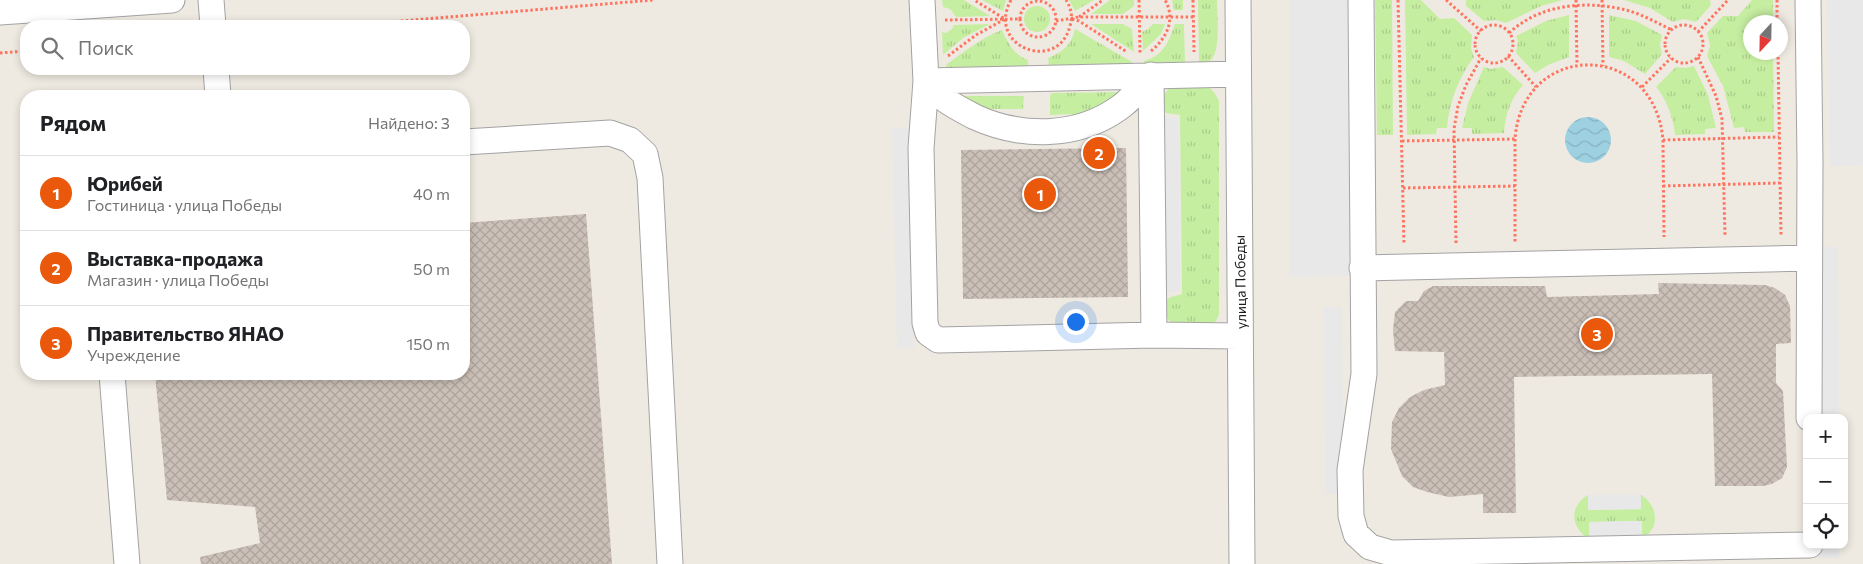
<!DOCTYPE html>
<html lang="ru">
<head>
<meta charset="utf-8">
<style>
  :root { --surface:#fff; --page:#f6f6f6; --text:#202124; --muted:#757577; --line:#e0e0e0; --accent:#ea580c }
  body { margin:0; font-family:Commissioner,sans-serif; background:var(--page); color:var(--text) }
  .controls { position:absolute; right:15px; bottom:15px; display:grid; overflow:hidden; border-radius:10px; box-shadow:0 2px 8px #0003 }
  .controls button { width:45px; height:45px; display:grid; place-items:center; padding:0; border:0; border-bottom:1px solid var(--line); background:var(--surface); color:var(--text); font:25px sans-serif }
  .compass { position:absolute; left:1743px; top:15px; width:45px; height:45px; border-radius:50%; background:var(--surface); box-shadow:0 2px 8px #0003; rotate:202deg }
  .you { position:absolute; left:1075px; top:321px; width:18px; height:18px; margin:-12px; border:4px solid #fff; border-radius:50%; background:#1a73e8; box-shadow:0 0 0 8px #1a73e833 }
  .badge { display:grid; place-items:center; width:32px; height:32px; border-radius:50%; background:var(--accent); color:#fff; font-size:16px; font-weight:700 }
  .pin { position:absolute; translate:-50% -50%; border:2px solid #fff; box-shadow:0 1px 5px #0006 }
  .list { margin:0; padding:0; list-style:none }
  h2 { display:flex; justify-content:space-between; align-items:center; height:65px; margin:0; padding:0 20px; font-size:21px }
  h2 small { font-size:16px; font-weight:400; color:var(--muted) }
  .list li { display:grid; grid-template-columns:32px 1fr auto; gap:15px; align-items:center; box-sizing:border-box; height:75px; padding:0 20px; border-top:1px solid var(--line) }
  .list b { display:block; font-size:19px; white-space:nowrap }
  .list p { margin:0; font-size:16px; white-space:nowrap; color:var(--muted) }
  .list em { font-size:16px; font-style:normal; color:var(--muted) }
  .icon { flex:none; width:28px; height:28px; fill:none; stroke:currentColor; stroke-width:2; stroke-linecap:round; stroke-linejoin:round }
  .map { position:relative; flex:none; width:1863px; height:564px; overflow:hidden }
  .search { position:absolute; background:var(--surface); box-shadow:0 2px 8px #0003; left:20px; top:20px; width:450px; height:55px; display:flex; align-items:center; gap:12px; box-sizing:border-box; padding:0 18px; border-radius:20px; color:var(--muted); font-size:19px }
  .panel { position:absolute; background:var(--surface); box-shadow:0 2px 8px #0003; left:20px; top:90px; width:450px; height:290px; border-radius:20px }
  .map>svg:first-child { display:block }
  .grass { fill:url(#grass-tufts) }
  .parking { fill:#e8e8e8 }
  .water { fill:url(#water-waves) }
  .building { fill:url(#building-cross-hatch) }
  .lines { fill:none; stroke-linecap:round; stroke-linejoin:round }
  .minor-casing { stroke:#a3a3a3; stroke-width:27 }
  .path { stroke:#ff7461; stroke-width:3; stroke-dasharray:2.5 2.5; stroke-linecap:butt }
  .minor { stroke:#fff; stroke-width:25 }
  .labels { text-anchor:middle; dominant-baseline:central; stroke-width:4; stroke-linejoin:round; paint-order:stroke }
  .street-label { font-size:14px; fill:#1c1c1c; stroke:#fff }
</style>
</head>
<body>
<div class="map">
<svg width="1863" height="564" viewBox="0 0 1863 564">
  <defs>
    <pattern id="grass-tufts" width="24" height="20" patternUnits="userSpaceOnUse" patternTransform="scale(1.25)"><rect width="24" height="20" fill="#c6eea1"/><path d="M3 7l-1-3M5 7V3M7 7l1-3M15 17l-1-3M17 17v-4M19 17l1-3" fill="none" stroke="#aacc8a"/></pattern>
    <pattern id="water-waves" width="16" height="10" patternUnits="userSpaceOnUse" patternTransform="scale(1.25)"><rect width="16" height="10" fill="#9dd0e0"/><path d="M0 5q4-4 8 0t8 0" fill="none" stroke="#87b2c0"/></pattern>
    <pattern id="building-cross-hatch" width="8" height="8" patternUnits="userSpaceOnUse" patternTransform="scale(1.25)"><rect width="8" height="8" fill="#cbc0b7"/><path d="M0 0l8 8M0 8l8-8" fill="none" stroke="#aea49d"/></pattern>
  </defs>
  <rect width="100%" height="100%" fill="#efeae1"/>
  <path class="grass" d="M942,0H964L990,16L956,17L950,9L943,7Z
    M982,0H1006L1003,11Z
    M1069,0H1094L1075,11Z
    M1110,0H1134V6L1123,14H1091Z
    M1172,0H1183V10H1174Z
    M1198,0H1217C1217,13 1221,51 1211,60C1207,63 1203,63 1199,64Z
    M1375,0H1392L1393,135H1377Z
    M1405,0H1421L1440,19L1454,18L1472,35L1471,48L1474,57C1459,77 1449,102 1447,128H1437L1436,134L1407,135Z
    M1466,0H1563L1541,6L1506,23L1496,20L1484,21L1466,6Z
    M1624,0H1710L1711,5L1696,22L1684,19L1673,22L1650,8Z
    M1752,0H1773V22H1750V52L1773,53L1774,132H1745L1744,127L1734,128L1723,86L1707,56L1710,46L1707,33L1723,16H1738Z
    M1024 19a13 13 0 1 1 26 0a13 13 0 1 1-26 0Z
    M1569,15V57L1548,65L1535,73L1516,53L1518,41L1516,36L1546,21Z
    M1609,15L1636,21L1662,35L1660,45L1662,54L1645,74L1624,61L1609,57Z
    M990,24L963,38L943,55L942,32L946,33L952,29L954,25Z
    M1091,24H1123L1132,29L1134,52Z
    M1153,24H1165L1161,34L1143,51L1142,32L1148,29Z
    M1175,24H1184L1185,63L1144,64V61C1164,55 1168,43 1175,24Z
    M1075,29L1132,62L1133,65L1049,66L1048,58C1063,52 1072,44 1075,29Z
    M1002,30C1008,43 1014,55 1028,60V67H946L947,64C964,52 983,37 1002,30Z
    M1694,66L1708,95L1716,128L1705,129V134L1675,135C1673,117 1667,100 1656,87L1676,67L1686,68Z
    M1484,67L1491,69L1503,67L1523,85C1511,98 1505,115 1504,133L1472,134V128H1462L1468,103Z
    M1173,85C1194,85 1209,78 1219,101V314L1216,321L1212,325H1173L1164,314L1166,300L1171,297L1182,294L1180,115L1166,113C1160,103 1163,92 1173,85Z
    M1126,92L1111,103L1073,118L1072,114L1050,115V96L1052,93Z
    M952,96H1024L1023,109H991V118Z
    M1588,495L1589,510L1641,509V495C1658,505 1661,529 1642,538V521L1589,522V539C1571,528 1568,507 1588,495Z"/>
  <path class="parking" d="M1289,0H1347L1351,276L1289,277Z
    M1827,0H1863V165L1830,166Z
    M1164,118H1179L1180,292H1165Z
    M892,128H909L914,348H897Z
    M1817,247H1838L1839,418H1818Z
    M1324,307H1342L1343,494H1325Z
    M1588,495H1641V509L1588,510Z
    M1642,521V538L1589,539V522Z
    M1818,545H1839V558H1819Z"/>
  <path class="water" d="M1565 140a23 23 0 1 1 46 0a23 23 0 1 1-46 0Z"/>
  <path class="building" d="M1126,148L1128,297L963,299L961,150Z
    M586,214L612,564H201L200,557L260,543L255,507L167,500L155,374H464V223Z
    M1658,283L1765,285L1775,288L1785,295L1790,306L1791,343L1776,344V383L1783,391L1787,467L1782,478L1772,484L1763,486H1715L1712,374L1514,377L1516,513H1483V494L1449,497L1427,492L1413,487L1402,476L1391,449L1392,422L1399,408L1410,397L1424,390L1445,385L1444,352L1395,351L1393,330L1395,312L1406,301H1418L1424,291L1433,286H1545L1547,297L1659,294Z"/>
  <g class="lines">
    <g class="minor-casing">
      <path id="minor" d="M211,0L213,26
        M922,0L926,81L921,148L925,323L928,333L938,340L1154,335L1240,336
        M1238,0L1242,564
        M1361,0L1364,374L1350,470L1351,516L1356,534L1370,547L1391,553L1810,545
        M1808,0L1810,162L1809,418
        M0,12L172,0
        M216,69L218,96
        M1151,75L1154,335
        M926,81L1238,74
        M926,81C939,99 956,107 975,117C1021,138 1077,138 1119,108C1132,99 1141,87 1151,75
        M464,142L610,133L630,140L645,154L650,178L670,564
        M1362,268L1809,258
        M112,374L127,564"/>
    </g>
    <path class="path" d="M1011,0C985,47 1058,74 1070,26C1073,16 1071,8 1066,0
      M1139,0L1140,54
      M1193,0L1194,52
      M1398,0L1404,244
      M1446,0L1481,31
      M1576,0L1577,65
      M1602,0L1603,66
      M1777,0V22
      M1020 19a18 18 0 1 1 36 0a18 18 0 1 1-36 0Z
      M1079,17L1103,0
      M1072,19L1079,21L1127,52
      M945,20L1019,19
      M1056,21L1079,17H1194
      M1665 44a19 19 0 1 1 38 0a19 19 0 1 1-38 0Z
      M1475 44a19 19 0 1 1 38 0a19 19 0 1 1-38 0Z
      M341,26L653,0
      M1698,32L1728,0
      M1509,33C1540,4 1586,0 1626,10C1642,14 1657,23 1672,30
      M1151,51C1167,38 1176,19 1165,0
      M1778,52L1781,237
      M0,53L26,51
      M948,56L976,35L1005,19L974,0
      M1508,56L1536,87
      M1698,57L1716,96L1722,119L1725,236
      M1642,87L1671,58
      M1515,139V242
      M1663,140L1664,237
      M1402,141L1515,139C1522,41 1654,39 1663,140L1779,137
      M1663,186L1780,183
      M1403,188L1515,186
      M1456,243L1454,129L1458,106L1466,85L1481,58"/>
    <use href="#minor" class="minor"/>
  </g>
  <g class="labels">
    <g class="street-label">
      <text transform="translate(1240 282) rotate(-91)">улица Победы</text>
    </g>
  </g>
</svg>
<div class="controls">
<button>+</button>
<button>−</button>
<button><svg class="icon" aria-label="locate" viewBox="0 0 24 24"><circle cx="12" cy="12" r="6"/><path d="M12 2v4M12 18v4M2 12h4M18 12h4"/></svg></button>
</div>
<svg class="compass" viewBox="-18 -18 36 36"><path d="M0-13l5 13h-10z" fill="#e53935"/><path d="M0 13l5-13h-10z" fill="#757577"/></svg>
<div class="you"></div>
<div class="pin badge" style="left:1040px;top:194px">1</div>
<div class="pin badge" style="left:1099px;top:153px">2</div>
<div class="pin badge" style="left:1597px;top:334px">3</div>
<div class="search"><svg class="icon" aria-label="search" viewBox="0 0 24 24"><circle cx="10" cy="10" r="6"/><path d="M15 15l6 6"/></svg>Поиск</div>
<section class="panel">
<h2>Рядом<small>Найдено: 3</small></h2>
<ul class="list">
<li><span class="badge">1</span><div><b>Юрибей</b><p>Гостиница · улица Победы</p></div><em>40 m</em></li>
<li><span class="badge">2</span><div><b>Выставка-продажа</b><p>Магазин · улица Победы</p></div><em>50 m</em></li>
<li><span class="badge">3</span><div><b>Правительство ЯНАО</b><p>Учреждение</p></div><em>150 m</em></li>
</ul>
</section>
</div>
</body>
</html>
